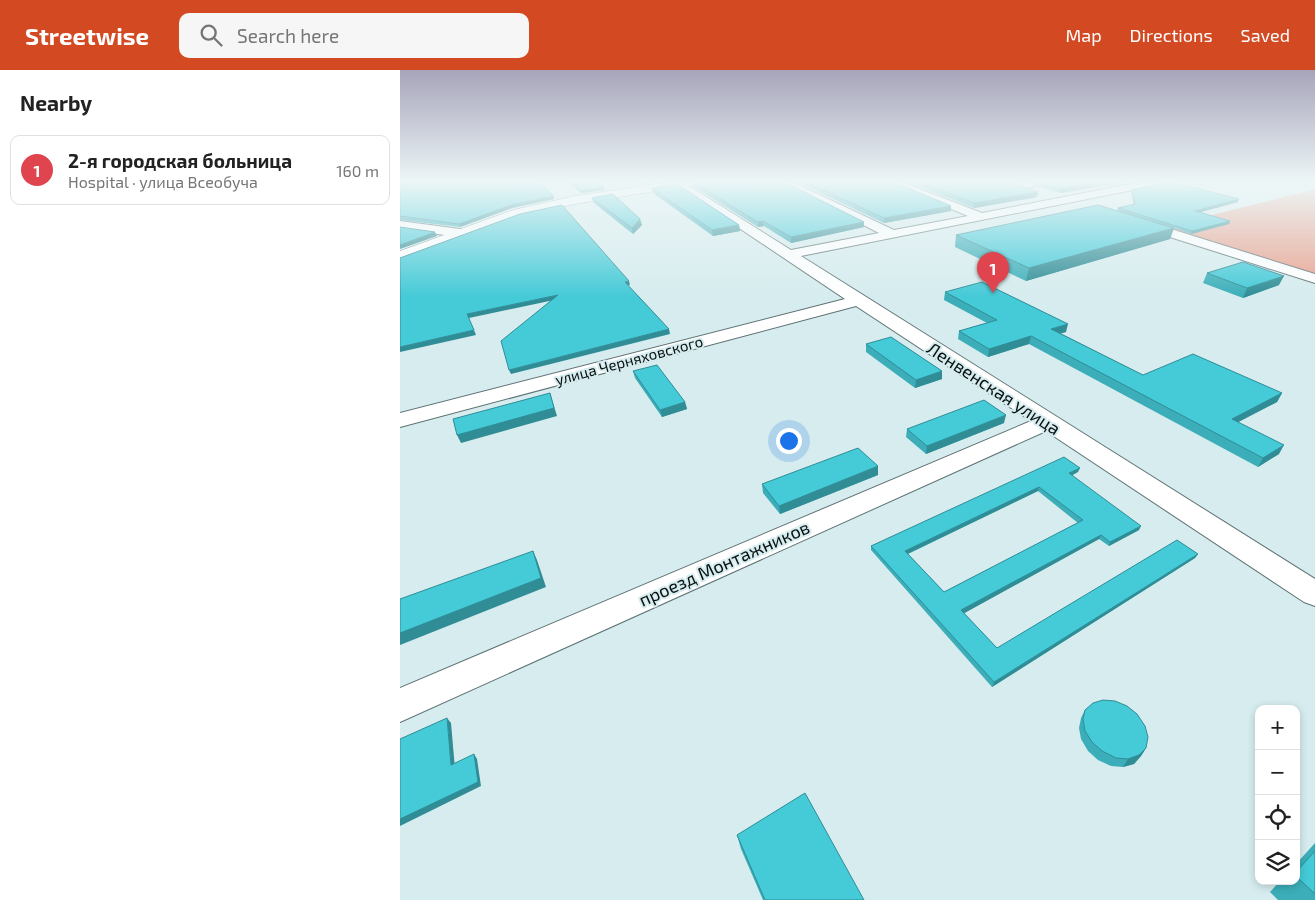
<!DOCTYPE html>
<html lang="en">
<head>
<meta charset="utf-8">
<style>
  :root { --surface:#fff; --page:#f6f6f6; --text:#222; --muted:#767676; --line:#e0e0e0; --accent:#d24922 }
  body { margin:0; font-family:"Exo 2",sans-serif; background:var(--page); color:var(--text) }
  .controls { position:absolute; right:15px; bottom:15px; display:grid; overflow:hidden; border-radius:10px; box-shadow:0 2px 8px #0003 }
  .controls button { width:45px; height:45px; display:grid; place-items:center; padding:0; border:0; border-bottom:1px solid var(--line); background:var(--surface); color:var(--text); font:25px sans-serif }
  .you { position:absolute; left:388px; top:370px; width:18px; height:18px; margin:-12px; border:4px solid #fff; border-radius:50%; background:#1a73e8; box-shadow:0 0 0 8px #1a73e833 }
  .badge { display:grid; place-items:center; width:32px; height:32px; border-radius:50%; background:var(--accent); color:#fff; font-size:16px; font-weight:700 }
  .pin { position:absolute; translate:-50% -41px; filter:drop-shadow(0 1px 2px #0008) }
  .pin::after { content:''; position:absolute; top:26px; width:18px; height:15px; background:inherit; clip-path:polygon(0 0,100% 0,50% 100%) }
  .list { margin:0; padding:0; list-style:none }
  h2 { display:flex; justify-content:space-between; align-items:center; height:65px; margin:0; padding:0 20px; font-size:21px }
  h2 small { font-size:16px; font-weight:400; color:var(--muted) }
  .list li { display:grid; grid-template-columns:32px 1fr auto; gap:15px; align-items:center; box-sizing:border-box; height:70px; margin:0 10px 10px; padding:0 10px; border:1px solid var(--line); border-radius:10px }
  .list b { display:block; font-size:19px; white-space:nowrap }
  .list p { margin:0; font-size:16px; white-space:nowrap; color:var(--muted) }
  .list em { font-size:16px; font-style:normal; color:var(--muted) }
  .icon { flex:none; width:28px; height:28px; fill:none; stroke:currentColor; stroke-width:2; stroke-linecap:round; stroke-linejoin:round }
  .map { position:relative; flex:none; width:915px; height:830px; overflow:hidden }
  header { display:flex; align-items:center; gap:30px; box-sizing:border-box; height:70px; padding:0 25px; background:var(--accent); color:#fff }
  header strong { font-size:24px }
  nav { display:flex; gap:28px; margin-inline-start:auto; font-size:18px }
  .search { width:350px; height:45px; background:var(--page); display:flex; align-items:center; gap:12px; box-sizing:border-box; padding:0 18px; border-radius:10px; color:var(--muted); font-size:19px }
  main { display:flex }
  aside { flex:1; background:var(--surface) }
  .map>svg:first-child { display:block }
  .green { fill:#e8a390 }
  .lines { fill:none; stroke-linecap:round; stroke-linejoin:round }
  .minor-casing { stroke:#5e7274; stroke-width:2 }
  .tertiary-casing { stroke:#5e7274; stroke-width:1 }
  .minor { fill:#fff; fill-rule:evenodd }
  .tertiary { fill:#fff; fill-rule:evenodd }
  .wall { fill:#3baeb9; fill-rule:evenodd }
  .shaded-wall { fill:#308d96 }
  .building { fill:#45cad7; stroke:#308d96; fill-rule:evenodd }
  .labels { text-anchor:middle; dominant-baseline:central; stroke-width:4; stroke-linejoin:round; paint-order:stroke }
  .far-street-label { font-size:15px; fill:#091112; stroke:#d6ecee }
  .street-label { font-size:18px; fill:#091112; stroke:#d6ecee }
</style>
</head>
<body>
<header>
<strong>Streetwise</strong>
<div class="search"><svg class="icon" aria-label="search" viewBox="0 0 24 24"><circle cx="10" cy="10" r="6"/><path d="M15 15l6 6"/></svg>Search here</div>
<nav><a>Map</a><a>Directions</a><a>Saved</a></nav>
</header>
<main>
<aside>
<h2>Nearby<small></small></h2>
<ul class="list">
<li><span class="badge" style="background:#e0444e">1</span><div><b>2-я городская больница</b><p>Hospital · улица Всеобуча</p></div><em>160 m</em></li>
</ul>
</aside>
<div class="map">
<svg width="915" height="830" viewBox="0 0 915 830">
  <rect width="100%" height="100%" fill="#d6ecee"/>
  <path class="green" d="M915,119V204L765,157Z"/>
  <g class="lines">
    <g class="minor-casing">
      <path id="minor" d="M269,111H281L391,180L479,163L377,111H390L494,160L568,146L484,111H499L582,143L746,111H768L763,114L401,186L915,509V536L904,532L646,361L0,652V618L631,351L456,236L0,357V343L445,229Z
        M628,111H651L646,114L619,119L614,116L615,114Z
        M739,149L915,204V213L735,156L733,153Z
        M0,151L60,159L66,163L60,167L0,159Z"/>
    </g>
    <g class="tertiary-casing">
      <path id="tertiary" d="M277,111H305L300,114L175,134L121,146L0,191V181L113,140L175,126Z"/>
    </g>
    <use href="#minor" class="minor"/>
    <use href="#tertiary" class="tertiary"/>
  </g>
  <path class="wall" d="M0,111L153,126L154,129L112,138L60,157L0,150Z
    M166,111H197L204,117V120L181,123Z
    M395,111H491L551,141L484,153Z
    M505,111H607L637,127L574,138Z
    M621,111H733L660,123Z
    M293,112L464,152V157L391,173L364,156L358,157L294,117Z
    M252,118L339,155L340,161L313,166L253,123Z
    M732,120L838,132L800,142L830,151L829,154L791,164L774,158L770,169L626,211L555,177L556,165L717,141L718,138L734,135L731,122Z
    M192,128L240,149L242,155L233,164L194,133Z
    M807,203L879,215L843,228L803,213Z
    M545,222L666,262L660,263L743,305L882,323L877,332L838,352L879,384L858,397L629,274L588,287L558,269L559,261L587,253L544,230Z
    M466,274L542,309L515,318L466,282Z
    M233,301L285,332L287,339L262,347L235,308Z
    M604,353L526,384L506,367L507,359Z
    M678,402L672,405L739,460L709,476L699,469L564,543L597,578L798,484L795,488L592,617L471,480V476ZM638,421L678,453L544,522L508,484Z
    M478,405L380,444L363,423L362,414Z
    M685,640L746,678L741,686L734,694L723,697L711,696L698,690L688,681L681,669L679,658L681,648Z
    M337,765L464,830H363L341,779Z
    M915,773V830H878L870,822L880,811H896V794Z"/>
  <path class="shaded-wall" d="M240,111H258L241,114Z
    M706,111H733L660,123V119Z
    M204,117V120L181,123V121Z
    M638,122L637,127L574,138V133Z
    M153,126L154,129L112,138L60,157L59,154L111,135Z
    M839,129L838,132L794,144L795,141Z
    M551,136V141L484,153V148Z
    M240,149L242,155L233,164L232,158Z
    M363,151L364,156L358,157V152Z
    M830,151L829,154L791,164L792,161Z
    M464,152V157L391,173V167Z
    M339,155L340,161L313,166L312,160Z
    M774,158L770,169L626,211L629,198Z
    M35,162L37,166L0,179V175Z
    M884,206L879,215L843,228L847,218Z
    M229,211L230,215L226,216L225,212Z
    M158,225L159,229L69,248L67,244Z
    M668,254L666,262L649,267L651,259Z
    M269,259L270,264L111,304L109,300Z
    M74,260L76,265L0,282V277Z
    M631,266L629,274L588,287L589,279Z
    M542,301V309L515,318L516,310Z
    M150,323L157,346L61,373L57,365Z
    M882,323L877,332L827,358L832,349Z
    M285,332L287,339L262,347L260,340Z
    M606,345L604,353L526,384L527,376Z
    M884,375L879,384L858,397L863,388Z
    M478,396V405L380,444L379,436Z
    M680,398L678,402L667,408L669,403Z
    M639,417L638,421L505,485V481Z
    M741,456L739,460L709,476L710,472Z
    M701,465L699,469L561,545V540Z
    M133,481L137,490L146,517L0,575V563Z
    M798,484L795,488L592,617L594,612Z
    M47,648L51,653L55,699L51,695Z
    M746,678L741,686L734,694L723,697L728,689Z
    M74,684L77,689L81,716L0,756V749Z"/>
  <path class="building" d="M0,111H140L153,126L111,135L59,154L0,146Z
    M169,111H197L204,117L181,121Z
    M296,111H382L464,152L391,167L363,151L358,152L293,112Z
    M404,111H491L551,136L484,148Z
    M517,111H607L638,122L574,133Z
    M636,111H706L660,119Z
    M768,111L839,129L795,141L830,151L792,161L718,138L735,134L732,120Z
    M277,114L339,155L312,160L252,118Z
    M213,124L240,149L232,158L192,128Z
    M162,135L229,211L225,212L269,259L109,300L101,271L158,225L67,244L74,260L0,277V188L120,144Z
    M698,135L774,158L629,198L556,165Z
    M0,157L35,162L0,175Z
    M843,192L884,206L847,218L807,203Z
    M582,212L668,254L651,259L743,305L793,284L882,323L832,349L884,375L863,388L631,266L589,279L559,261L597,250L545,222Z
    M491,267L542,301L516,310L466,274Z
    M257,295L285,332L260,340L233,301Z
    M150,323L154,338L57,365L53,349Z
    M584,330L606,345L527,376L507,359Z
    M458,378L478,396L379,436L362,414Z
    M664,387L680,398L669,403L741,456L710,472L701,465L561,540L597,578L777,470L798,484L594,612L471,476ZM639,417L683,450L544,522L505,481Z
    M133,481L141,508L0,563V529Z
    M703,630L715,631L727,636L737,644L745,656L748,667L746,678L739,685L728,689L716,688L702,681L692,672L685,661L683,649L685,640L693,633Z
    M47,648L51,695L74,684L78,712L0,749V669Z
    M405,723L464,830H365L337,765Z
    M915,781V824L896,806V802Z"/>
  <linearGradient id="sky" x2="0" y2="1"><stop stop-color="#a6a4ba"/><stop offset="0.49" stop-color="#edf6f7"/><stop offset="1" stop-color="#edf6f7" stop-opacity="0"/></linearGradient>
  <rect width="915" height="227" fill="url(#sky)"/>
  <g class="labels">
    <g class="far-street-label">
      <text transform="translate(229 290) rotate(-15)">улица Черняховского</text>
    </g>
    <g class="street-label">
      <text transform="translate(594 318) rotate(33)">Ленвенская улица</text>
      <text transform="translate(324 493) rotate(-24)">проезд Монтажников</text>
    </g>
  </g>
</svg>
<div class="controls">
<button>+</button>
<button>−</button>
<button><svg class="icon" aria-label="locate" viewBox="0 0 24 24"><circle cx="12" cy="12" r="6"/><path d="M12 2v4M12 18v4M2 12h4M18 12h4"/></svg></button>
<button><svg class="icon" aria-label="layers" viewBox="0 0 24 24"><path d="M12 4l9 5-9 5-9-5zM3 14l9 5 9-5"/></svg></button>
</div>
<div class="you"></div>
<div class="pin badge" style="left:593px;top:223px;background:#e0444e">1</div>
</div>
</main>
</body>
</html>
